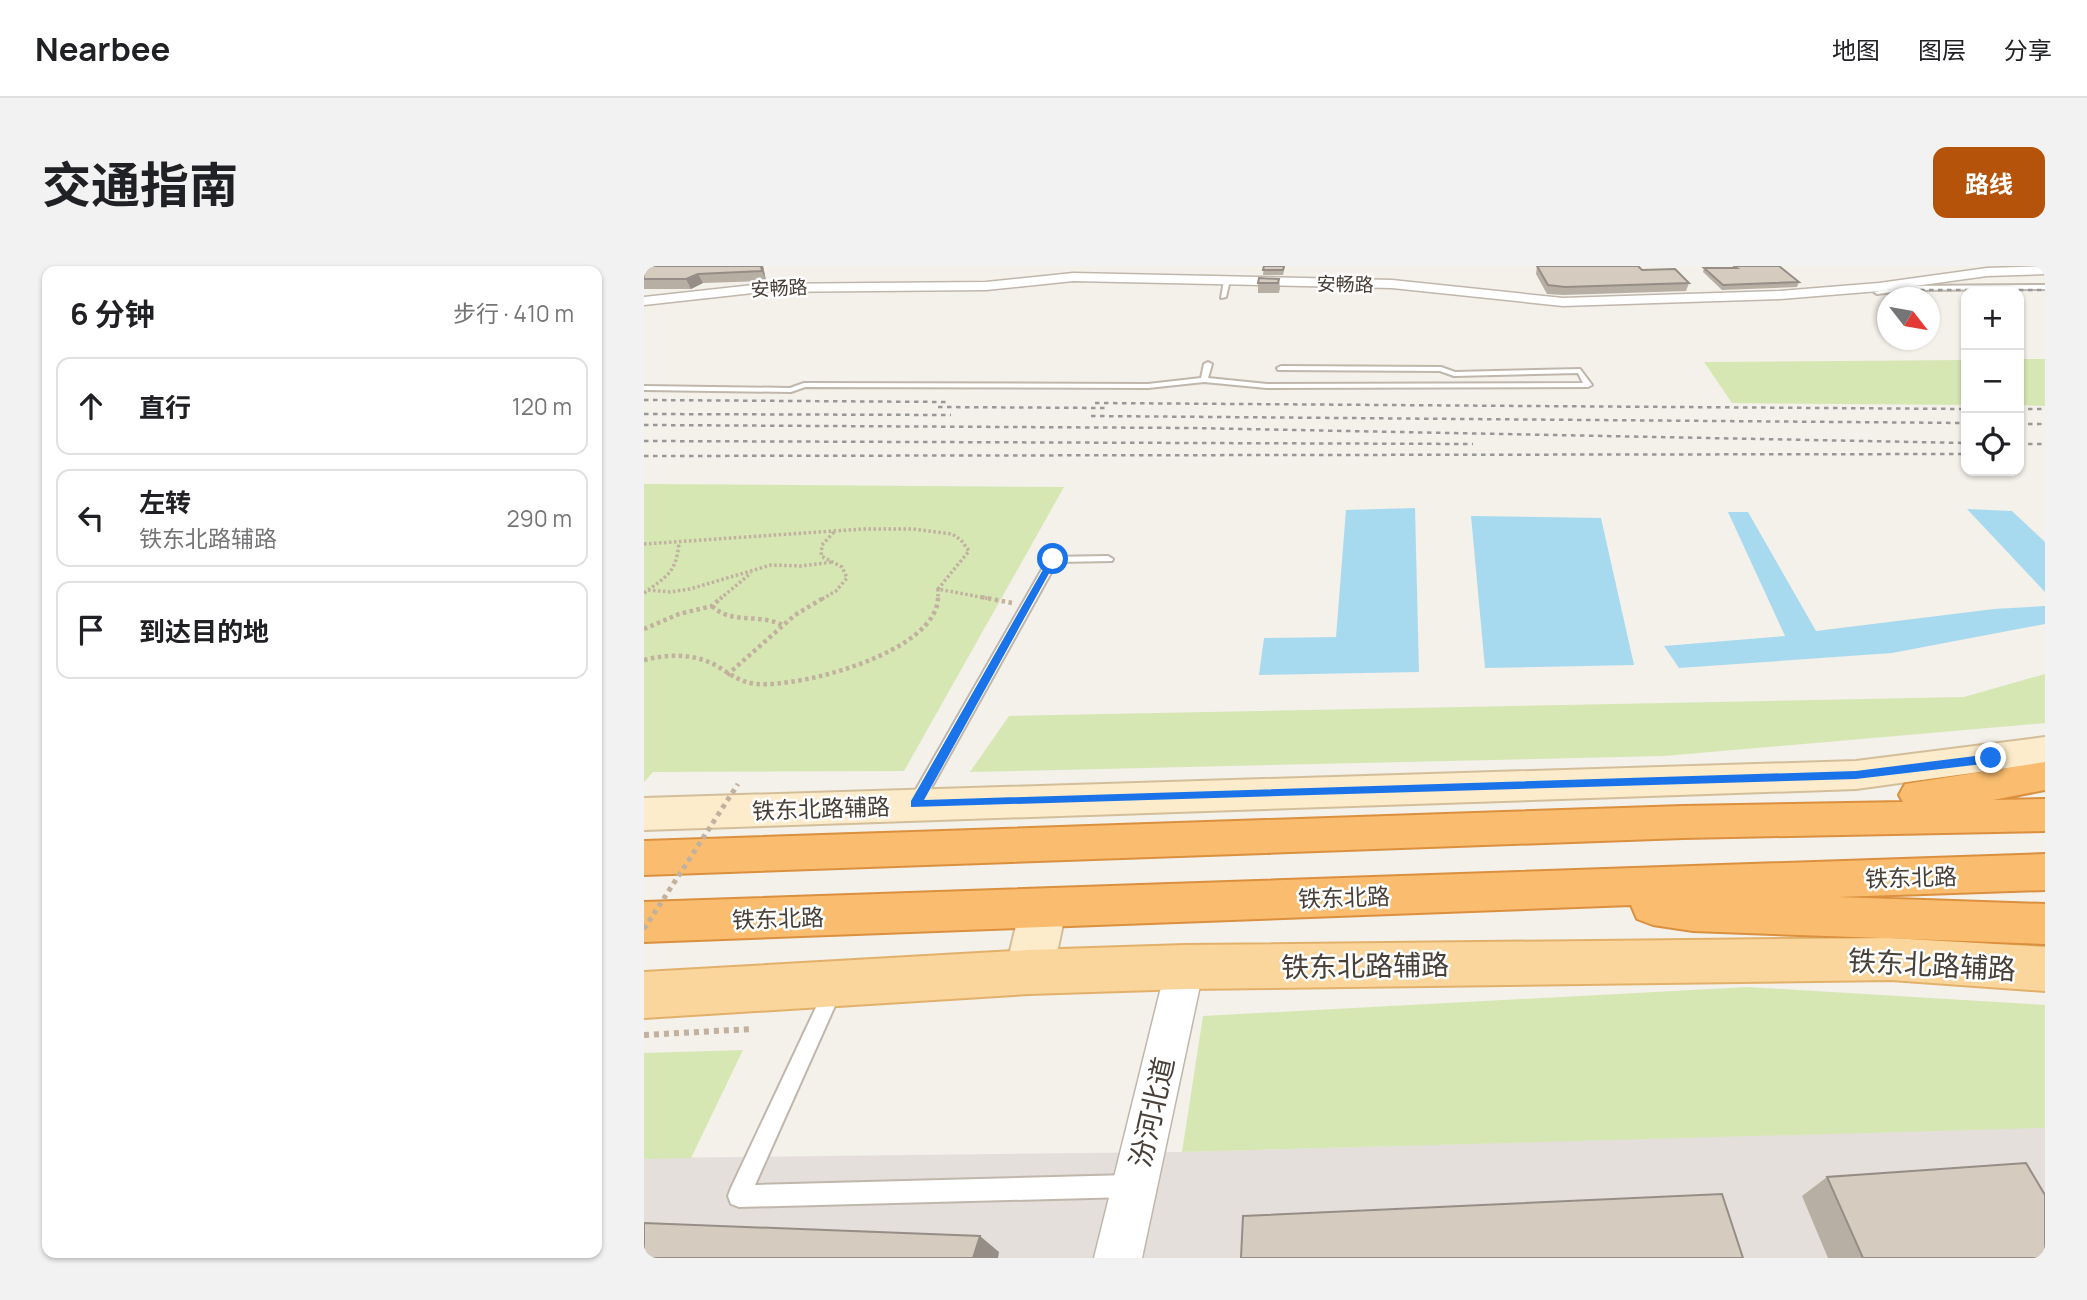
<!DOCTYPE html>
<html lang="zh">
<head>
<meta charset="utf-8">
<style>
  :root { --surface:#fff; --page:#f2f2f2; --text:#202124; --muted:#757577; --line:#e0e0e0; --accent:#b45309 }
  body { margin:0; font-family:Manrope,"Noto Sans SC",sans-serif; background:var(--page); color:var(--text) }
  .controls { position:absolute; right:21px; top:21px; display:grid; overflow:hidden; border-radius:14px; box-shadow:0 2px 5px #0004 }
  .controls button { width:63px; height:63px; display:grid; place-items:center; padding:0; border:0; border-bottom:2px solid var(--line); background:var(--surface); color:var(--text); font:35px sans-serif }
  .compass { position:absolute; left:1233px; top:21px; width:63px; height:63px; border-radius:50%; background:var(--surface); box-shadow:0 2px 5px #0004; rotate:121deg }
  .stop { position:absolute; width:21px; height:21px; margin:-16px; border:5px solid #1a73e8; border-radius:50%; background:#fff }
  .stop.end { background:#1a73e8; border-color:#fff; box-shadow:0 2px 7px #0008 }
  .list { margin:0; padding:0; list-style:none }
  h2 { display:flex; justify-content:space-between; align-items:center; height:91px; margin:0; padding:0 28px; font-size:30px }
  h2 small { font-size:23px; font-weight:400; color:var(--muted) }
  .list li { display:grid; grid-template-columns:46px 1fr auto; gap:21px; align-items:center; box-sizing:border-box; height:98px; margin:0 14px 14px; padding:0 14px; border:2px solid var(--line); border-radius:14px }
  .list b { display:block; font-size:26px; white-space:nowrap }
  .list p { margin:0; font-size:23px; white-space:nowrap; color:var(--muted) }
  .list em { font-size:23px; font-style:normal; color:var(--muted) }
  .icon { flex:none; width:38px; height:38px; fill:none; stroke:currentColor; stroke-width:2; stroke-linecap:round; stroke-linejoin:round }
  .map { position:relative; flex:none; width:1401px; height:992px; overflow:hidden; border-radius:14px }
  header { display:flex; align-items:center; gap:42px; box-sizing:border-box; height:98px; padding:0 35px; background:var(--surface); border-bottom:2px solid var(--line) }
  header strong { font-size:33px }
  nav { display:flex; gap:38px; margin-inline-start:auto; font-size:24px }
  .intro { display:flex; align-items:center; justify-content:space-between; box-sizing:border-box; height:168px; padding:0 42px }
  h1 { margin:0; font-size:49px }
  .button { padding:18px 32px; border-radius:14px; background:var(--accent); color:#fff; font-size:24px; font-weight:700 }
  main { display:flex; gap:42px; padding:0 42px }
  aside { flex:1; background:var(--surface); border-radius:14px; box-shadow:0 2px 5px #0004 }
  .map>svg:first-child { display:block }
  .industrial { fill:#e4dfdb }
  .green { fill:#d6e7b4 }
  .water { fill:#a8daef }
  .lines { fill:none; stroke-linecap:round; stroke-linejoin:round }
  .lane-casing { stroke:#c0b7ac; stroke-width:4 }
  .street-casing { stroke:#c0b7ac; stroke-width:3 }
  .secondary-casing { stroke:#d3be9a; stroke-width:4 }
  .primary-casing { stroke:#e1b16b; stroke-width:4 }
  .highway-casing { stroke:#da903f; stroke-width:4 }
  .path-far2 { stroke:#c1b19e; stroke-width:3.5; stroke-dasharray:2.5 2.5; stroke-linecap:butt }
  .path-far1 { stroke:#c1b19e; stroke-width:4.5; stroke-dasharray:3.5 3.5; stroke-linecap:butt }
  .path { stroke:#c1b19e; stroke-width:6; stroke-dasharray:5 5; stroke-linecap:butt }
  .lane { fill:#fff; fill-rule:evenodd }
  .street { fill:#fff; fill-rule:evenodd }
  .secondary { fill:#fdeccb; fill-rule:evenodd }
  .primary { fill:#fbd69c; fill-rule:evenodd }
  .highway { fill:#fabd6f; fill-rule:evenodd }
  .rail { stroke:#989898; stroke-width:2.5; stroke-dasharray:4.5 4.5; stroke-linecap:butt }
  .path-bridge { stroke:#c1b19e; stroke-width:5; stroke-dasharray:4.5 4.5; stroke-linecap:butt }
  .wall { fill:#b8afa4 }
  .shaded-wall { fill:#968e86 }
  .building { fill:#d6cbbf; stroke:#968e86; stroke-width:2 }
  .route { fill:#1a73e8 }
  .labels { text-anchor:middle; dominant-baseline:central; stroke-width:5; stroke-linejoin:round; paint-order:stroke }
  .far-street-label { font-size:19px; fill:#484038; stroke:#fff }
  .street-label { font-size:23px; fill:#484038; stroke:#fff }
  .near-street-label { font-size:28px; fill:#484038; stroke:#fff }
</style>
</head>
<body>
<header>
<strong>Nearbee</strong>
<nav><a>地图</a><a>图层</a><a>分享</a></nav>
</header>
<div class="intro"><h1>交通指南</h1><a class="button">路线</a></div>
<main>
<aside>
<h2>6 分钟<small>步行 · 410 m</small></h2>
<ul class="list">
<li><svg class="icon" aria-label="ahead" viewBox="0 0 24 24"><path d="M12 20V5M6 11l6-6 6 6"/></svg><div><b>直行</b></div><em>120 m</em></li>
<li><svg class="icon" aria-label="left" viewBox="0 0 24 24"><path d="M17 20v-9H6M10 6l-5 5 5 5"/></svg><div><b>左转</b><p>铁东北路辅路</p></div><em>290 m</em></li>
<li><svg class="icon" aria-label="arrive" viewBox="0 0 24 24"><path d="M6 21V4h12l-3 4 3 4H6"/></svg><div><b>到达目的地</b></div></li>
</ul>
</aside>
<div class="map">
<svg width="1401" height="992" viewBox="0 0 1401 992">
  <rect width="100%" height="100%" fill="#f4f0ea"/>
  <path class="industrial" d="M1401,861V992H0V892L538,886Z"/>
  <path class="green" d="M1375,93H1401V140L1375,139Z
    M1322,94V139L1088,137L1060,96Z
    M0,218L420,221L260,505L9,506L0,516Z
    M1401,408V457L1020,490L326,506L365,450L1320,431Z
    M1104,721L1401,739V862L538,886L559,750Z
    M99,784L47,892L0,893V787Z"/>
  <path class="water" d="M771,242L775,406L615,409L620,372L692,371L702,244Z
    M1323,243L1368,245L1401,276V326Z
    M1084,246H1104L1172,365L1350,343L1401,340V358L1248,387L1035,402L1020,380L1141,370Z
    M827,250L957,252L990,399L841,402Z"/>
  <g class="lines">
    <g class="lane-casing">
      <path id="lane" d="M583,12L586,14L582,31L577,32L580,14Z
        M1401,19V23L1265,24L1233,28L1230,26L1265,20Z
        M564,96L568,98L564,112L623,118L939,117L934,107L810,110L796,105L634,104L633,102L637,100L797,101L811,106L936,103L948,119L944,121L623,122L560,116L504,122L161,121L147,126L0,124V120L146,122L160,117L504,118L557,112L560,98Z
        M464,290L469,293L468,295L413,296L276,542H266L264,538L266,534L405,291Z
        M189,716L195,718L198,724L111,919L485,909L492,913L496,920L492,927L485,931L95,941L87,938L84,930L87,922L183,718Z"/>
    </g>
    <g class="street-casing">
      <path id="street" d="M1401,0V8L1343,10L1235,25L1136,33L919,40L748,22L429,15L342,24L118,26L0,39V31L118,18L342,16L429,7L748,14L919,32L1136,25L1235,17L1343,2Z
        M541,684L554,689L560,701L498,992H450L522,701L528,689Z"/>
    </g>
    <g class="secondary-casing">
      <path id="secondary" d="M1401,471V497L1212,523L0,564V532L1212,495Z
        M399,624L415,629L422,643L409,706L402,721L385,728L368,721L361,706L376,643L383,629Z"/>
    </g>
    <g class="primary-casing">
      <path id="primary" d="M1247,672L1401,681V725L1247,714L541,723L385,728L0,752V706L385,684L541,679Z"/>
    </g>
    <g class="highway-casing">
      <path id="highway" d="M1401,496V524L1349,534L1401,533V565L1039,572L0,609V575L1039,540L1259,536L1255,529L1261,518Z
        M1401,588V624L1193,631L1401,638V678L1049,665L1009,659L993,653L987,639L0,676V636Z"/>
    </g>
    <path class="path-far2" d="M0,278L219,263H269L308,268L317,274L325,285L294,323L347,333
      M294,323V333
      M4,324L26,326L46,323L127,299L157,300L189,296
      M0,327C23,310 32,307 35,277
      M76,333L107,307
      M178,333L192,325L203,312L198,301L177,290L178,279L190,266"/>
    <path class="path-far1" d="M337,331L368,337
      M68,340C87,359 116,347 138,359
      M0,363L35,348L68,340L78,331
      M0,394C25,388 50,387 73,400C86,408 96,416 112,418C156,422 294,386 294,331
      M83,409L151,349L181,331"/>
    <path class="path" d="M0,769L108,763"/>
    <use href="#lane" class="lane"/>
    <use href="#street" class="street"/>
    <use href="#secondary" class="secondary"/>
    <use href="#primary" class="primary"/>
    <use href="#highway" class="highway"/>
    <path class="rail" d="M1258,24H1401
      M0,134L304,136
      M451,137L1322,143
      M294,141L462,142
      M1375,143H1401
      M0,148L307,149
      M447,150L1322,157
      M1375,158H1401
      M0,159L548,162L1322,177
      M0,175L829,178
      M1375,178H1401
      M0,190L1322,188"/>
    <path class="path-bridge" d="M0,663L94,518"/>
  </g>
  <path class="wall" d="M0,0H119L122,15L59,17L47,23H0Z
    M620,0H641L639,9H619Z
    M893,0L998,4L1045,17L1042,25L919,29L903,28L892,8Z
    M1090,0L1155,16L1153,21L1078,24L1059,6L1060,2H1090Z
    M635,13L636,22L635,27H614V17Z
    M1183,911L1401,992H1184L1158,930Z"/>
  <path class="shaded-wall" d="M117,0H119L122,15L118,5Z
    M54,8L59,17L47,23L42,13Z
    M336,970L355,986L354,992H329Z"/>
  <path class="building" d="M0,0H117L118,5L54,8L42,13H0Z
    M620,0H640L639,4H619Z
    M893,0H994L998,4L1031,3L1045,17L921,21L904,19Z
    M1090,0H1135L1155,16L1079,19L1060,2H1093Z
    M615,12L635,13L634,17H614Z
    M1382,897L1401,929V992H1219L1183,911Z
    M1078,928L1099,992H597L599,950Z
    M0,957L336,970L329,992H0Z"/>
  <path class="route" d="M409,290L413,293L280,534L1212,505L1347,488L1353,492L1347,497L1212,513L267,541V535L405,293Z"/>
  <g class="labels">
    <g class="far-street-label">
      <text transform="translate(701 18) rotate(1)">安畅路</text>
      <text transform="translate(135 22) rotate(-3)">安畅路</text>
    </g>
    <g class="street-label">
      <text transform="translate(177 542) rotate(-2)">铁东北路辅路</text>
      <text transform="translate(1267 611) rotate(-2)">铁东北路</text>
      <text transform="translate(700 631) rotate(-2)">铁东北路</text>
      <text transform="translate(134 652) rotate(-2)">铁东北路</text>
    </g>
    <g class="near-street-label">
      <text transform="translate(1288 698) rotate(3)">铁东北路辅路</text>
      <text transform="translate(721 699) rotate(-1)">铁东北路辅路</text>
      <text transform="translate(507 846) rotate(-77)">汾河北道</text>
    </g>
  </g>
</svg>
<div class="controls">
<button>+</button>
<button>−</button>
<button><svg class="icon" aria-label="locate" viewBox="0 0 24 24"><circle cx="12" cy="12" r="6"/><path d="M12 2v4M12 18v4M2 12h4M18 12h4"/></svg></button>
</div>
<svg class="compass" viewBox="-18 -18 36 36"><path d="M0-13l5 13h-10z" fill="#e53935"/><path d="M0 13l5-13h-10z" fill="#757577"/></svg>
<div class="stop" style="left:409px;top:293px"></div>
<div class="stop end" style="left:1347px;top:492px"></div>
</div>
</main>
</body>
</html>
